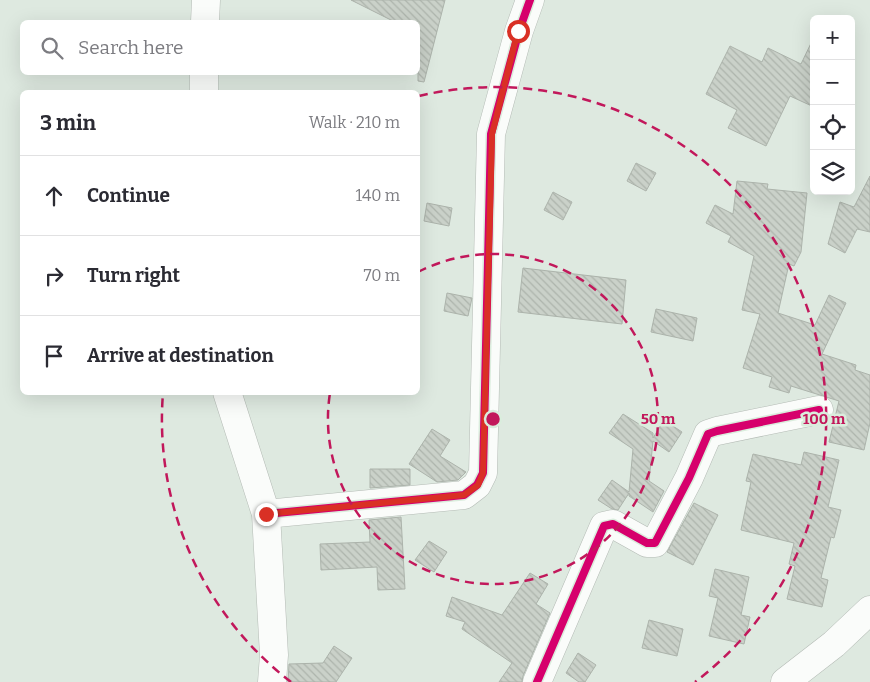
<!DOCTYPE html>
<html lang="en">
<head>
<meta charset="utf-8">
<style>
  :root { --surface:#fff; --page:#f2f2f3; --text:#2b2b33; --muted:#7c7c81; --line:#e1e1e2 }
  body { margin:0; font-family:Bitter,serif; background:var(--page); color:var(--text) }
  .controls { position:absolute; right:15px; top:15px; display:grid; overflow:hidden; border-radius:8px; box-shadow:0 5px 20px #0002 }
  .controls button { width:45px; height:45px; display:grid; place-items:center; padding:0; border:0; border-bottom:1px solid var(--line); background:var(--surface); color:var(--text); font:25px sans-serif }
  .stop { position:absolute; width:15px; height:15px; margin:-11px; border:4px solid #d93025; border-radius:50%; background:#fff }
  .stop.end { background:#d93025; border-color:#fff; box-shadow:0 1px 5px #0008 }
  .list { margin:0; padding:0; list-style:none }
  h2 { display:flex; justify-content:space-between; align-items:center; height:65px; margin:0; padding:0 20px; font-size:21px }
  h2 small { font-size:16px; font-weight:400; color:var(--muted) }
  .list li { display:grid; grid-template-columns:32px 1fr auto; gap:15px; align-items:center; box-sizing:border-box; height:80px; padding:0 20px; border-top:1px solid var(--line) }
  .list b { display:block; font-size:19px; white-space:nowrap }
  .list em { font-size:16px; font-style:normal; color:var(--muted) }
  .icon { flex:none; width:28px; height:28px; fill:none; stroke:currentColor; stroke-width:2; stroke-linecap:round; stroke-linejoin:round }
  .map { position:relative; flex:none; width:870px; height:682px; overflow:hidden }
  .search { position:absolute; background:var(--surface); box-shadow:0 5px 20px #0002; left:20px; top:20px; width:400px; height:55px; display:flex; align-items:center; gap:12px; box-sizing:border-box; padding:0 18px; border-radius:8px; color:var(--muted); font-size:19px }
  .panel { position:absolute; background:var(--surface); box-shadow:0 5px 20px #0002; left:20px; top:90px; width:400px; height:305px; border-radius:8px }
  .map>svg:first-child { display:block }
  .building { fill:url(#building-back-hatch); stroke:#acb3ab }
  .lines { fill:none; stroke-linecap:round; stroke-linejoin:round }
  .minor-casing { stroke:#b4bbb5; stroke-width:29 }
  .minor { stroke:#fafcfa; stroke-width:28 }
  .cycleway-casing { stroke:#daeddd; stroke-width:11 }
  .cycleway { stroke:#d6006c; stroke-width:8 }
  .route { stroke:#d93025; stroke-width:6 }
  .ring { fill:none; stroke:#c2185b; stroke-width:2.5; stroke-dasharray:9 6 }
  .centre { fill:#c2185b; stroke:#daeddd; stroke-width:2.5 }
  .ring-label { font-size:15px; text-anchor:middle; font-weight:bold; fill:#c2185b; stroke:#daeddd; stroke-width:5; stroke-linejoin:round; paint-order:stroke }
</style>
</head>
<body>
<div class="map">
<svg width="870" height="682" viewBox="0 0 870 682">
  <defs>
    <pattern id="building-back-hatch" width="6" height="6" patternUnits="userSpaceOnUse" patternTransform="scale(1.25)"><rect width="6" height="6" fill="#cad1c9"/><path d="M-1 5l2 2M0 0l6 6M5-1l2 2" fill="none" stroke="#adb4ac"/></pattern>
  </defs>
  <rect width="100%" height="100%" fill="#dee9e0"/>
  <path class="building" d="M351,0H445L424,82L418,81V22H395Z
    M814,37V107L790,96L766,146L728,128L737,110L706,94L730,46L762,62L768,48L801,64Z
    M636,163L656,173L646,191L627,181Z
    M870,176V232L857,229L845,253L828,244L840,202L854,207Z
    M737,181L768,184L767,189L807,193L801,252L794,266L789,264L778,313L815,325L829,295L846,303L822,354L856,365L855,370L870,375V423L864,450L829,442L839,401L791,386L789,393L769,387L772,377L743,368L760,314L742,310L754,256L728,242L731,236L706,223L715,205L733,214Z
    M553,192L572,202L563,220L544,210Z
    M427,203L452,208L449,226L424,221Z
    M523,268L626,280L622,324L518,312Z
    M447,293L472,298L468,316L444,311Z
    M656,309L697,318L693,341L651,332Z
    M623,414L653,433V438L664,420L682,432L669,452L653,441L649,481L664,491L653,512L629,496V493L618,510L612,509L598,500L612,480L629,492L633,449L609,433Z
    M432,429L450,440L440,456L466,472L458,480L437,482L409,464Z
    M804,452L839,460L828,507L841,510L834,538L831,537L821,578L828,580L822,607L787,599L795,566L789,564L794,543L741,530L751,482L746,481L753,454L801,465Z
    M370,469H410V485L370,488Z
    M694,503L718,515L693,565L667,552Z
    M401,517L405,589L378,590L377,567L321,570L320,544L370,542L369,520Z
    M429,541L447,552L434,572L415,560Z
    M715,569L749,577L741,615L750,617L744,644L709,636L718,598L709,596Z
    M530,573L548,584L536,604L550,613L523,676L522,682H499L512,663L462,629L465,622L446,616L452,597L502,615Z
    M649,620L683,629L677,656L642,648Z
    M334,646L352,658L336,682H288L289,664L323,663Z
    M578,653L596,665L585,682H579L566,673Z"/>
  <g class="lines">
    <g class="minor-casing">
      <path id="minor" d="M205,22L206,0
        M204,92V72
        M227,392L266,514L274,655L272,682
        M266,514L464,495L477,485L483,473L491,134L519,31L530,0
        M537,682L604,526L613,524L647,543H655L689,478L708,434L717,431L819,410
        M785,682L834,644L870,610"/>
    </g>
    <use href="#minor" class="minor"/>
    <g class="cycleway-casing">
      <path id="cycleway" d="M266,514L464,495L477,485L483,473L491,134L519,31L530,0
        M537,682L604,526L613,524L647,543H655L689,478L708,434L717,431L819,410"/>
    </g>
    <use href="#cycleway" class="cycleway"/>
  </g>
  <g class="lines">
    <path class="route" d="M266,514L464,495L478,485L483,473L492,134L518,31"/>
  </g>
  <g class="ring">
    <path d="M418 272A165 165 0 1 1 330 393"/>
    <path d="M291 682A331 331 0 0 1 163 393M419 96A331 331 0 0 1 695 682"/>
  </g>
  <circle cx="493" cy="419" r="8" class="centre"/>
  <g class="ring-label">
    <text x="658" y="424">50 m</text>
    <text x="824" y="424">100 m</text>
  </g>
</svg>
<div class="controls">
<button>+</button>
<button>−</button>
<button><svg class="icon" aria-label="locate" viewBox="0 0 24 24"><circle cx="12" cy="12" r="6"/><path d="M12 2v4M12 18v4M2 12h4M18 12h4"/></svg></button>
<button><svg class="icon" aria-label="layers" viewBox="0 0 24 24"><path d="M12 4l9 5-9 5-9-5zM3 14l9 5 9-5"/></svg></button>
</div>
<div class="stop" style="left:518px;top:31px"></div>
<div class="stop end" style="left:266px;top:514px"></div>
<div class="search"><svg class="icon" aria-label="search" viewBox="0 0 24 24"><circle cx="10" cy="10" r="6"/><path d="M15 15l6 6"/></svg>Search here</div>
<section class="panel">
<h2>3 min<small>Walk · 210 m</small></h2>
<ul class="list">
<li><svg class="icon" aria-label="ahead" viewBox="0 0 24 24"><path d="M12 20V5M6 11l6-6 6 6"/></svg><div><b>Continue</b></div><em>140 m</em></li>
<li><svg class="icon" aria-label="right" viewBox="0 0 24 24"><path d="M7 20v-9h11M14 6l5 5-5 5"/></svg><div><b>Turn right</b></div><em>70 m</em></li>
<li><svg class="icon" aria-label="arrive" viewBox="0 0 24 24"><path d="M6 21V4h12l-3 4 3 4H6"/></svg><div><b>Arrive at destination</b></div></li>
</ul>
</section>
</div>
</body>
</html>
